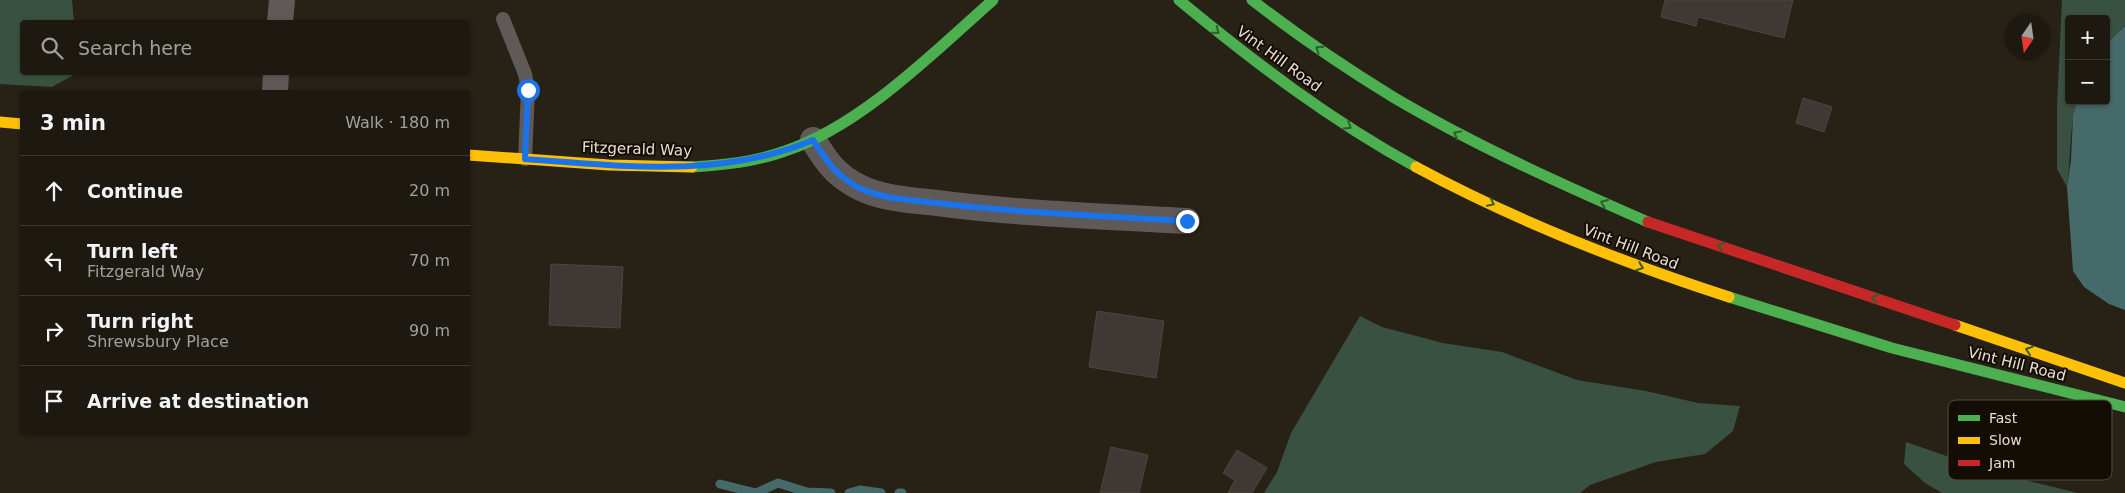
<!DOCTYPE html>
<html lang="en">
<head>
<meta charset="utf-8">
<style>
  :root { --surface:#1d1910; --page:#2a261e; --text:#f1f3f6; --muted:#a0a09f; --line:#3b3830 }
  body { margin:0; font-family:"DejaVu Sans",sans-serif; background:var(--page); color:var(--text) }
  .controls { position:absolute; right:15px; top:15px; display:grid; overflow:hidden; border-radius:5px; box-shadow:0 1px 4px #0004 }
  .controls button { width:45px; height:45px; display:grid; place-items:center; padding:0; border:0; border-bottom:1px solid var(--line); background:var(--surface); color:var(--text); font:25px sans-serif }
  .compass { position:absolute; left:2005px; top:15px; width:45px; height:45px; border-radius:50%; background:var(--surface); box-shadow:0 1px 4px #0004; rotate:193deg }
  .stop { position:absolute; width:15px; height:15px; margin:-11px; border:4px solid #1a73e8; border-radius:50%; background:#fff }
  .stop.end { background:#1a73e8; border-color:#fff; box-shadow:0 1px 5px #0008 }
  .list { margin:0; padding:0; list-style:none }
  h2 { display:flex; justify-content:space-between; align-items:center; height:65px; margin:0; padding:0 20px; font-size:21px }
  h2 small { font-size:16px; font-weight:400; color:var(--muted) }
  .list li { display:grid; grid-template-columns:32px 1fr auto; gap:15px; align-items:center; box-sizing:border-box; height:70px; padding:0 20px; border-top:1px solid var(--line) }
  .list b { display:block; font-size:19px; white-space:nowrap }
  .list p { margin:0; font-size:16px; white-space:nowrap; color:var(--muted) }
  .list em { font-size:16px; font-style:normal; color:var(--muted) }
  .icon { flex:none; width:28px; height:28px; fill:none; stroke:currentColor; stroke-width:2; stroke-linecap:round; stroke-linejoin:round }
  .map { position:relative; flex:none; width:2125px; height:493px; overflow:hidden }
  .search { position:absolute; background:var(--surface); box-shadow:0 1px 4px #0004; left:20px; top:20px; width:450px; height:55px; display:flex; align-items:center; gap:12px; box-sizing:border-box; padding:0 18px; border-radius:5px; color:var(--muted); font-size:19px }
  .panel { position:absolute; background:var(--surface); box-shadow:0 1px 4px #0004; left:20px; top:90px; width:450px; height:345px; border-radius:5px }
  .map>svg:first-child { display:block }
  .forest { fill:#395141 }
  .water { fill:#466a69 }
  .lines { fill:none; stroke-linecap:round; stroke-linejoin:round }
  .stream { stroke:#466a69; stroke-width:9 }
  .building { fill:#403835; stroke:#4d4542 }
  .lane { stroke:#5f5a57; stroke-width:14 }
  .street { stroke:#5f5a57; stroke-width:26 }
  .fast { stroke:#4caf50; stroke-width:11 }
  .slow { stroke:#ffc107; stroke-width:11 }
  .jam { stroke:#c62828; stroke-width:11 }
  .oneway { stroke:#305e2a }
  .route { stroke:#1a73e8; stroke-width:6 }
  .labels { text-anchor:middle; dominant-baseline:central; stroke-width:4; stroke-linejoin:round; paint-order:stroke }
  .street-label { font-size:15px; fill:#e6ded2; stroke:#130d05 }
  .key { fill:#130d05; stroke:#524c42; stroke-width:1 }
  .key-label { font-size:14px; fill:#e6ded2 }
</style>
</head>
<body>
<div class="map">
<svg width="2125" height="493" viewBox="0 0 2125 493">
  <rect width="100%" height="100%" fill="#272116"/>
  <path class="forest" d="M0,0H72L74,22H22V72L77,73L52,87L0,84Z
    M2062,0H2125V26L2106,44V19H2069V101H2077C2069,128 2071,159 2067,187L2057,169V106Z
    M1360,316L1382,327L1443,343L1502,352L1577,380L1646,391L1698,403L1740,406L1733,431L1705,454L1656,462L1590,485L1580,493H1264L1277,472L1291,433Z
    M1906,442L1993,472L2078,493H1942L1925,483L1904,464Z"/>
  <path class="water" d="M2125,26V310L2109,304L2084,287L2073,271L2067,187L2071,160L2073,116L2077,101H2106V44Z"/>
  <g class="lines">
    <path class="stream" d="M720,484L756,493L778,483L807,492L831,493
      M849,493L860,490L881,493
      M899,493H902"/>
  </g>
  <path class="building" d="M1665,0H1793L1784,38L1698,17L1696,26L1661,17Z
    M1803,98L1832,107L1824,132L1796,123Z
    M551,264L623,267L620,328L549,325Z
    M1097,311L1164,321L1156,378L1089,367Z
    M1111,447L1148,455L1139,493H1100Z
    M1237,450L1267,468L1252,493H1228L1235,480L1223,473Z"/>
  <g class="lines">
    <path class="lane" d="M503,19L525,74L528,90L525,159"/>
    <path class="street" d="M280,22L282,0
      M275,92L276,72
      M813,140C827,162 835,175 859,187C882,199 912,200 937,203C1020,214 1103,216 1187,221"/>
    <path class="fast" d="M1179,0C1254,62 1330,120 1416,167
      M1252,0C1297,35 1344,67 1393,97C1474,145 1561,184 1648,222
      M692,167C724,165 755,162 785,151C861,126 934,52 993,0
      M1729,297L1892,348L2125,407"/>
    <path class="slow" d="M0,122L22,124
      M468,155L609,165L692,167
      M1416,167C1516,221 1621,262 1729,297
      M1955,325L2125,383"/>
    <path class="jam" d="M1648,222L1955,325"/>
  </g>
  <defs><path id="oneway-chevron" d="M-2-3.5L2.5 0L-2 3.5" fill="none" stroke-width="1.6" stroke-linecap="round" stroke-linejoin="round" transform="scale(1.25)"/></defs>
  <g class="oneway">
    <use href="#oneway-chevron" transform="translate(1216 31) rotate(39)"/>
    <use href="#oneway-chevron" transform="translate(1319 49) rotate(-145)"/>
    <use href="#oneway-chevron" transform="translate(1348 126) rotate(32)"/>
    <use href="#oneway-chevron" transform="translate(1457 134) rotate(-151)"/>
    <use href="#oneway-chevron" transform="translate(1491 203) rotate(26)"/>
    <use href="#oneway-chevron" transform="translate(1604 203) rotate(-157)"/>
    <use href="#oneway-chevron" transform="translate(1721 246) rotate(-162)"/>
    <use href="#oneway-chevron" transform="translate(1640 267) rotate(21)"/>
    <use href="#oneway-chevron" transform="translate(1875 298) rotate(-162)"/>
    <use href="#oneway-chevron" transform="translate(2029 350) rotate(-161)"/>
  </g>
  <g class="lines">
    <path class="route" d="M528,90L525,159C622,166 721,179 813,140C826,160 836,176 859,188C882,199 912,200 937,203C1020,213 1103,216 1187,221"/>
  </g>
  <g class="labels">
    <g class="street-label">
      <text transform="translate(1279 59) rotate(36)">Vint Hill Road</text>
      <text transform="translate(637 149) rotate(2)">Fitzgerald Way</text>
      <text transform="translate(1631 247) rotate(21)">Vint Hill Road</text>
      <text transform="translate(2017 364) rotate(14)">Vint Hill Road</text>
    </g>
  </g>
  <rect x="1948" y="400" width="164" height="80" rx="8" class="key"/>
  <rect x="1958" y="415" width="22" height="6" fill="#4caf50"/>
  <rect x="1958" y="437" width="22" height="7" fill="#ffc107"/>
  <rect x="1958" y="460" width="22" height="6" fill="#c62828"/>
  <g class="key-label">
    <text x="1989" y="423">Fast</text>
    <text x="1989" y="445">Slow</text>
    <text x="1989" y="468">Jam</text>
  </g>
</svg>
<div class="controls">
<button>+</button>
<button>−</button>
</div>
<svg class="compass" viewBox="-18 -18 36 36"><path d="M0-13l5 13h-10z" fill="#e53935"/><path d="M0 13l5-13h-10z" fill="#a0a09f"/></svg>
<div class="stop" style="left:528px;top:90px"></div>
<div class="stop end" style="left:1187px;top:221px"></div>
<div class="search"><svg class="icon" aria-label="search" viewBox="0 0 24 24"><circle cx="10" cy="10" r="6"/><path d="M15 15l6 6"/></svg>Search here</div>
<section class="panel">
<h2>3 min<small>Walk · 180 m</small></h2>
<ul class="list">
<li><svg class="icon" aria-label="ahead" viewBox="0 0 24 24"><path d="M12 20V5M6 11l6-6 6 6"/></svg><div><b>Continue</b></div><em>20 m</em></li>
<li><svg class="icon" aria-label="left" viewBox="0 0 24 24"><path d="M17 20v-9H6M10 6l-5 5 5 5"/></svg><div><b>Turn left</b><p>Fitzgerald Way</p></div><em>70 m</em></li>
<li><svg class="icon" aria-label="right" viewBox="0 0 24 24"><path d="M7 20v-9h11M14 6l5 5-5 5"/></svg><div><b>Turn right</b><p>Shrewsbury Place</p></div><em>90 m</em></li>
<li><svg class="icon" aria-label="arrive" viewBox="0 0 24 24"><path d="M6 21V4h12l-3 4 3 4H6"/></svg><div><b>Arrive at destination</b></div></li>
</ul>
</section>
</div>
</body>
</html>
